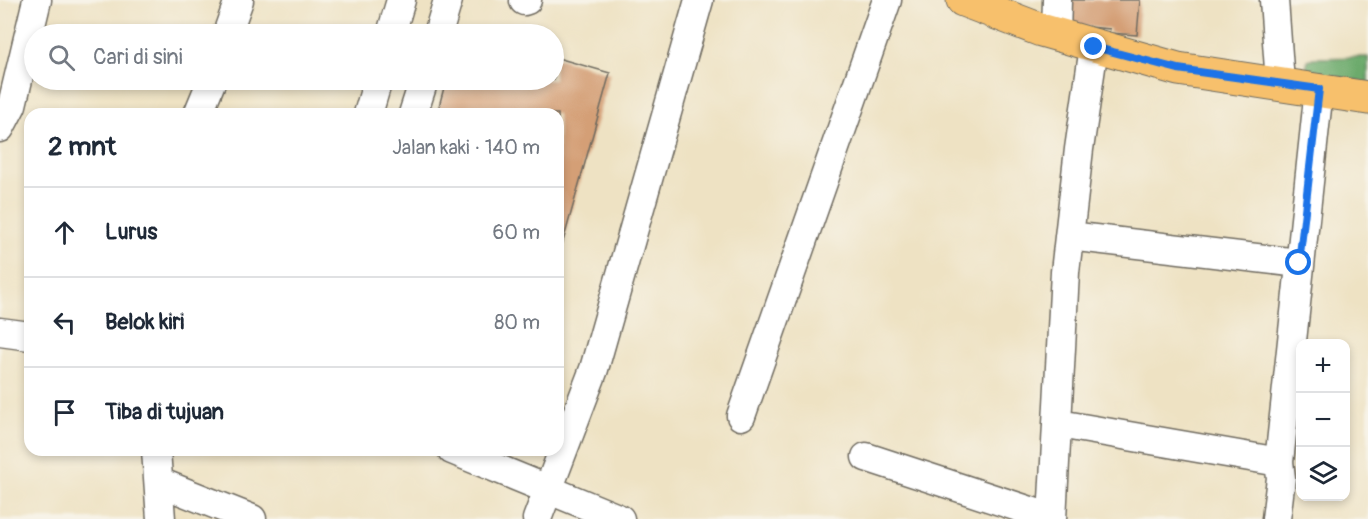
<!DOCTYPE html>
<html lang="id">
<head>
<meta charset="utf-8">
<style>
  :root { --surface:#fff; --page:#f6f6f7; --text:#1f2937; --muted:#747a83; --line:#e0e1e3 }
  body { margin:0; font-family:Pangolin,sans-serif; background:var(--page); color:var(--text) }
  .controls { position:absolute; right:18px; bottom:18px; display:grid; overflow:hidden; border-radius:12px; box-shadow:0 3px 9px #0003 }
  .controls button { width:54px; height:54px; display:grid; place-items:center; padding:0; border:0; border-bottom:2px solid var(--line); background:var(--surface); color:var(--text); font:30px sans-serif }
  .stop { position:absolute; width:18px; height:18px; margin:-14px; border:4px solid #1a73e8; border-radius:50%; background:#fff }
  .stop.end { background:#1a73e8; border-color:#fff; box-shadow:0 2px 6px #0008 }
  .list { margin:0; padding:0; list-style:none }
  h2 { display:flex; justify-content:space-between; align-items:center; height:78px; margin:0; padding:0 24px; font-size:26px }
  h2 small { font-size:20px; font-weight:400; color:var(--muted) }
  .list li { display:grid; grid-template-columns:39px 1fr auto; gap:18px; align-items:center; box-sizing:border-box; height:90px; padding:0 24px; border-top:2px solid var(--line) }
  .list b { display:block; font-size:22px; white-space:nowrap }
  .list em { font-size:20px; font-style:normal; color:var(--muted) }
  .icon { flex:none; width:33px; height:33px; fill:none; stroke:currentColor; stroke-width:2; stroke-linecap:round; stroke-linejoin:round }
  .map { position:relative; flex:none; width:1368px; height:519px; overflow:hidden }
  .search { position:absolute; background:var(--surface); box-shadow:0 3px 9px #0003; left:24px; top:24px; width:540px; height:66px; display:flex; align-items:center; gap:15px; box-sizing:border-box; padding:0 21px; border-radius:33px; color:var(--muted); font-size:22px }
  .panel { position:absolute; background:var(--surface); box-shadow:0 3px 9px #0003; left:24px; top:108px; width:540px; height:348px; border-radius:18px }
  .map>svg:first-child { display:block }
  .forest { fill:#6caa6c; stroke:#4c6a4c; stroke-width:1.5 }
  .building { fill:#d49f76 }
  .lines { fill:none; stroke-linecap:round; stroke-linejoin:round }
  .minor-casing { stroke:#6f6b60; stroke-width:31 }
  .major-casing { stroke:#6f6b60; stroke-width:35 }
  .minor { stroke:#fff; stroke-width:28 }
  .major { stroke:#f7c06c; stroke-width:33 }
  .route { stroke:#1a73e8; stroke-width:8 }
</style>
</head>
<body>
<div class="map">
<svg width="1368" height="519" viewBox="0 0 1368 519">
  <rect width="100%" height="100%" fill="#f7f3e8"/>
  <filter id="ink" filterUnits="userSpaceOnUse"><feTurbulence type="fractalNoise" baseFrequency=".0167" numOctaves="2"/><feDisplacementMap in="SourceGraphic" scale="12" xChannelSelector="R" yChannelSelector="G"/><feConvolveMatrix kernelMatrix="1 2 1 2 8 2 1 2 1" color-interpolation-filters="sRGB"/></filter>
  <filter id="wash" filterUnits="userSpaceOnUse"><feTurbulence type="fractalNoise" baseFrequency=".008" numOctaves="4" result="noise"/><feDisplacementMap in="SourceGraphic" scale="24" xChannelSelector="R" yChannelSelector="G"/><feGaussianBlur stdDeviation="1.35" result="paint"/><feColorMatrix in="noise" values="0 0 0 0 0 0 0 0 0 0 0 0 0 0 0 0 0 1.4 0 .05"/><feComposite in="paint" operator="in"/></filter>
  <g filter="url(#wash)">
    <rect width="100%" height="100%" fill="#eee2c3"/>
    <path class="forest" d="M1368,57V83L1309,72L1306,68L1308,60L1313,58Z"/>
    <g id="blocks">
      <path class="building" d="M1070,0H1140L1137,35L1109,33L1110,29L1068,25Z
        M554,57L610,73L559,256L558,114H437L446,80H554Z"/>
    </g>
  </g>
  <g filter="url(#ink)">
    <use href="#blocks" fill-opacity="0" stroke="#6f6b60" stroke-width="1.5"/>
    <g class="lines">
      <g class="minor-casing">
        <path id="minor" d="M1274,0L1280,83
          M524,1L527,0
          M1056,33L1057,0
          M227,34L239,0
          M391,34L401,0
          M438,34L448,0
          M198,114L212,80
          M368,114L378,80
          M413,114L424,80
          M0,128L12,105L37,0
          M1069,236L1299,263
          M0,332L30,336
          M741,416L887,0
          M1059,424L1279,462
          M156,450L161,519
          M452,450L620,519
          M866,457L1052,518
          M159,482L252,519
          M537,519L594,369L699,0
          M1052,519L1065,272L1079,149L1094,47
          M1276,519L1281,478L1279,462L1319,89"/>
      </g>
      <g class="major-casing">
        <path id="major" d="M963,0L1041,30L1178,69L1368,98"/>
      </g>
      <use href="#minor" class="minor"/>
      <use href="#major" class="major"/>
    </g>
  </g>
  <g class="lines" filter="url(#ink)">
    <path class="route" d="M1094,47L1178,69L1319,89L1299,263"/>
  </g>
</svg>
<div class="controls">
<button>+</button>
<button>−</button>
<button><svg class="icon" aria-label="layers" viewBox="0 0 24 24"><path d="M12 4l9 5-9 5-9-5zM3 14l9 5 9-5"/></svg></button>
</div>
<div class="stop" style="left:1299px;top:263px"></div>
<div class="stop end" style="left:1094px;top:47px"></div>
<div class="search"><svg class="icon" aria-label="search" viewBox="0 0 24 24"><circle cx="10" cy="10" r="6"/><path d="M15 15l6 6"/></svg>Cari di sini</div>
<section class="panel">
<h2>2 mnt<small>Jalan kaki · 140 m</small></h2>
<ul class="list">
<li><svg class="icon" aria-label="ahead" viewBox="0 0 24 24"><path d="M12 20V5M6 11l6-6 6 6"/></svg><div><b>Lurus</b></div><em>60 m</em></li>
<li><svg class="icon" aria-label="left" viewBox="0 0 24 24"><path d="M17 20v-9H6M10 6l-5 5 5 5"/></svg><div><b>Belok kiri</b></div><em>80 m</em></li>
<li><svg class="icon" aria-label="arrive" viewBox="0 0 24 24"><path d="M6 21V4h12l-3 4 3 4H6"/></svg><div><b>Tiba di tujuan</b></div></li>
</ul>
</section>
</div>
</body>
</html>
